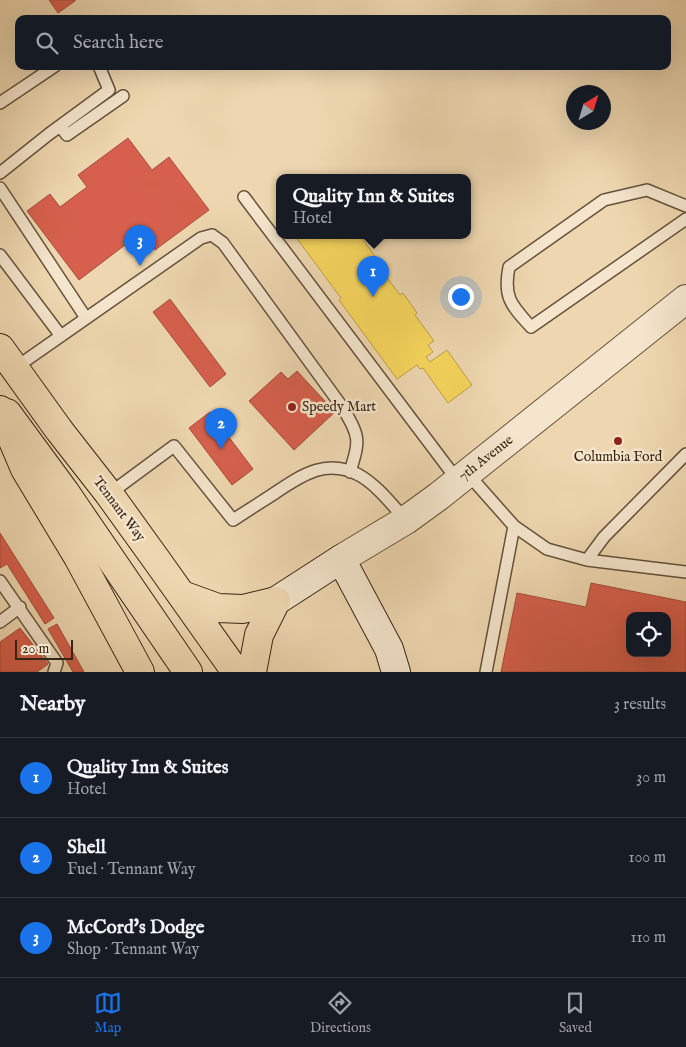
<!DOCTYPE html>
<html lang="en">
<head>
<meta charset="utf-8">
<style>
  :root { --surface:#171b24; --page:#242831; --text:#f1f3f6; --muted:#9ea1a6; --line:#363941; --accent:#1a73e8 }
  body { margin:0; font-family:"IM FELL English",serif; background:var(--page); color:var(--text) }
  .controls { position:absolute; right:15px; bottom:15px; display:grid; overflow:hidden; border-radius:10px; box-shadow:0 5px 20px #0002 }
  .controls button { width:45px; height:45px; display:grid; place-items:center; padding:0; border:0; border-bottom:1px solid var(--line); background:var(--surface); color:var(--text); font:25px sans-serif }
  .compass { position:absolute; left:566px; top:85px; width:45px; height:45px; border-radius:50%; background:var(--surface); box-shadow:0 5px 20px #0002; rotate:38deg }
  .scale { position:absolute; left:15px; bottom:12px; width:58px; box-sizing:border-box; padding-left:5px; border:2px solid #372514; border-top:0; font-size:14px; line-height:18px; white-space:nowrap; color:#372514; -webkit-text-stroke:4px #f4e5cc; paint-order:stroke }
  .you { position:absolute; left:460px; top:296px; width:18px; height:18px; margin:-12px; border:4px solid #fff; border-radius:50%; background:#1a73e8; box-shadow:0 0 0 8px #1a73e833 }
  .badge { display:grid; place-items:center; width:32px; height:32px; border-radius:50%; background:var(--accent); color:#fff; font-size:16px; font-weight:700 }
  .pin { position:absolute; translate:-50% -41px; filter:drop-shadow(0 1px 2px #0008) }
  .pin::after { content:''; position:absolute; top:26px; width:18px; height:15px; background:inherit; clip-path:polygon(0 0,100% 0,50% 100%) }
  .popup { position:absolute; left:276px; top:174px; width:195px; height:65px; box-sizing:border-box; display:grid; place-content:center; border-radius:10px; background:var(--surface); filter:drop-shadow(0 1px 4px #0005); font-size:16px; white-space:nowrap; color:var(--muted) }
  .popup b { font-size:19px; color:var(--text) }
  .popup::after { content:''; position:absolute; left:50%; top:100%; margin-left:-10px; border:10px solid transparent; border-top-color:var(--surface) }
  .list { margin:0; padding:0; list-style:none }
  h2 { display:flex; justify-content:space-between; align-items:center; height:65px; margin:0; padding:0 20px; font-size:21px }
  h2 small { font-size:16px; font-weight:400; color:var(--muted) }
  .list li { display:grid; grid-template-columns:32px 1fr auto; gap:15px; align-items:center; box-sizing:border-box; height:80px; padding:0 20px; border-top:1px solid var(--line) }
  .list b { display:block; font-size:19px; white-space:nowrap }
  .list p { margin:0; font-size:16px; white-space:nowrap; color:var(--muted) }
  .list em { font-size:16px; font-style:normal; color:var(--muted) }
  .icon { flex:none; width:28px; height:28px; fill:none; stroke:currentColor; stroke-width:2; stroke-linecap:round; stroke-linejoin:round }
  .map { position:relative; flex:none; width:686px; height:672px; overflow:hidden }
  .search { position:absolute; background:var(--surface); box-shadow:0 5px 20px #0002; left:15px; right:15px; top:15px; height:55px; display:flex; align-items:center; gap:12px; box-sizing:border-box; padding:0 18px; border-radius:10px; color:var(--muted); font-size:19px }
  .sheet { height:305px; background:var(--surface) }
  nav { display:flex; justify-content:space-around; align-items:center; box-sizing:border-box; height:70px; border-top:1px solid var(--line); background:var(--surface); font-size:14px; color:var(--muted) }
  nav a { display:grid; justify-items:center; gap:2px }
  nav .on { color:var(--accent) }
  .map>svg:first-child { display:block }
  .homes { fill:#f6d55c; stroke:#bda046 }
  .shops { fill:#d6604d; stroke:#a64e3c; fill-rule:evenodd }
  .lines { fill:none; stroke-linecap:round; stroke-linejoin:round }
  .service-casing { stroke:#65523b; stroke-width:14 }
  .tertiary-casing { stroke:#65523b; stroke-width:30 }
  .secondary-casing { stroke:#372514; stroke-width:30 }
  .primary-casing { stroke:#372514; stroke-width:30 }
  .trunk-casing { stroke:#372514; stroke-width:30 }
  .service { stroke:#f4e5cc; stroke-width:11 }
  .tertiary { stroke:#f4e5cc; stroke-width:28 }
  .secondary { stroke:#f4e5cc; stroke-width:28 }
  .primary { stroke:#eed7b0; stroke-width:28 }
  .trunk { stroke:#eed7b0; stroke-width:28 }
  .poi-dot { fill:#8f2418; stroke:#f4e5cc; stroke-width:2 }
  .labels { text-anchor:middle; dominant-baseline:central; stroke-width:5; stroke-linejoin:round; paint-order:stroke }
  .poi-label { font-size:14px; fill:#372514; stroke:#f4e5cc; text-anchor:start }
  .street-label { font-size:14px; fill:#372514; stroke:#f4e5cc }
</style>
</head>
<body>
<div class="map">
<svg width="686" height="672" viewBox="0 0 686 672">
  <rect width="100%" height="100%" fill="#eed7b0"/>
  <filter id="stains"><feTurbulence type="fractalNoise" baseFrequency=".004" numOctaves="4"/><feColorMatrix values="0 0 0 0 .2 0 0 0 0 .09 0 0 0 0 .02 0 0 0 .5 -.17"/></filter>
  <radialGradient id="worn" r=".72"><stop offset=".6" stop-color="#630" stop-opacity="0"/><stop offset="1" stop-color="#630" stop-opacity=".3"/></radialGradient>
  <path class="homes" d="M295,236H360L384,268L381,270L400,295L403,293L417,313L415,315L434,341L428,345L433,352L426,357L430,362L447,350L472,385L448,403L423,368L420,369L417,365L397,379L339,300L341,298Z"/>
  <path class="shops" d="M49,0H75V1L58,13Z
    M128,138L152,170L169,157L209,210L155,250L142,232L79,280L27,211L50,194L60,207L87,187L78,175Z
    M170,299L226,374L210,387L153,312Z
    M297,371L335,412L294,450L249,401L281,372L288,379Z
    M210,412L253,469L232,485L189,428Z
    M0,533L54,618L45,624L7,564L0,568Z
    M591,583L686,602V672H501L517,593L586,607ZM630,616H667V653H630Z
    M57,624L84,672H73L48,629Z
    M20,628L48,664L37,672H0V642Z"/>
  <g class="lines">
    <g class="service-casing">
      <path id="service" d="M0,103L55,66
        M60,126L67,135L123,96
        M0,173L49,134L109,90L99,66
        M0,188L86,318
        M244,197L458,481
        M686,206L647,190L604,200L509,267C503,297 511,305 531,327L686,219
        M0,255L61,336
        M15,368L201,238L212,235L223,243L343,408C360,438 360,439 350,472
        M467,473L514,526L547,549L587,560L604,537L686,454
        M109,494L174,446L233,520C247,511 261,502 275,493C302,475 326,458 359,475C377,485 392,505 406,520
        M587,560L686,572
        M0,581L57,663L54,672
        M0,622L20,607
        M486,672L514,526"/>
    </g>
    <g class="tertiary-casing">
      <path id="tertiary" d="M341,559L406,520L439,496L686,299"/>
    </g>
    <g class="secondary-casing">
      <path id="secondary" d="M276,601L341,559L389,649L396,672"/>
    </g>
    <g class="primary-casing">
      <path id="primary" d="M0,348L59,430L109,494L158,562L236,672
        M7,413L65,492L188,672
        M182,595L218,608L243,609L276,601
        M252,672L259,635L276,601"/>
    </g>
    <g class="trunk-casing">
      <path id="trunk" d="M0,410L25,469L78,557L140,672"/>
    </g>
    <use href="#service" class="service"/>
    <use href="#tertiary" class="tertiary"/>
    <use href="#secondary" class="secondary"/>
    <use href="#primary" class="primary"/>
    <use href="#trunk" class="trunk"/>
  </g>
  <g class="poi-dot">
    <circle cx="292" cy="407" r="5"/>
    <circle cx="618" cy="441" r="5"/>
  </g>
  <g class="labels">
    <g class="poi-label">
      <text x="302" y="407">Speedy Mart</text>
      <text x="618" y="457" text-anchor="middle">Columbia Ford</text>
    </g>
    <g class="street-label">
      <text transform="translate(486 458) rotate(-38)">7th Avenue</text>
      <text transform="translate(119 509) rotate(53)">Tennant Way</text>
    </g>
  </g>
  <rect width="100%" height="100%" filter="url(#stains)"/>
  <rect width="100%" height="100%" fill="url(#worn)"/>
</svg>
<div class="controls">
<button><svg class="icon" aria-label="locate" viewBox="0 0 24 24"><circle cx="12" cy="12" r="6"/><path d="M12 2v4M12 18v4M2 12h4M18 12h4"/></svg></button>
</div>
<svg class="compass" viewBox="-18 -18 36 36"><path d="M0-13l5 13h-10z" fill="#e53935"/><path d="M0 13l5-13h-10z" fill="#9ea1a6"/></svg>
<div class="scale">20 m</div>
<div class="you"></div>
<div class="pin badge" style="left:373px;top:297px">1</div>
<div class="popup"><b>Quality Inn &amp; Suites</b>Hotel</div>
<div class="pin badge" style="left:221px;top:449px">2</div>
<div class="pin badge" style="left:140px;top:266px">3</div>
<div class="search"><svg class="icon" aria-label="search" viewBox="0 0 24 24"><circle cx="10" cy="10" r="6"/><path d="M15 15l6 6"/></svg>Search here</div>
</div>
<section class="sheet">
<h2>Nearby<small>3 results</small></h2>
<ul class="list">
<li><span class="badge">1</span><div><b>Quality Inn &amp; Suites</b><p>Hotel</p></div><em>30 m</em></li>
<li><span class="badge">2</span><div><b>Shell</b><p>Fuel · Tennant Way</p></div><em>100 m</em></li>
<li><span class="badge">3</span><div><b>McCord's Dodge</b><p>Shop · Tennant Way</p></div><em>110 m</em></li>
</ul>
</section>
<nav>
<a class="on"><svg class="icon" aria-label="map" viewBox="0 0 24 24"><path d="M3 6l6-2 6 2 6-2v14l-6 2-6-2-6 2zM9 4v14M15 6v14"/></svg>Map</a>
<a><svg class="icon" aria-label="directions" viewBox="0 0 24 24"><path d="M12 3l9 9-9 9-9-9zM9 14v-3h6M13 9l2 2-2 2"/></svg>Directions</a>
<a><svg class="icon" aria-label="saved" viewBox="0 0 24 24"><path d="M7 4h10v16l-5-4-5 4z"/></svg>Saved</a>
</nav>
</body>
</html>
